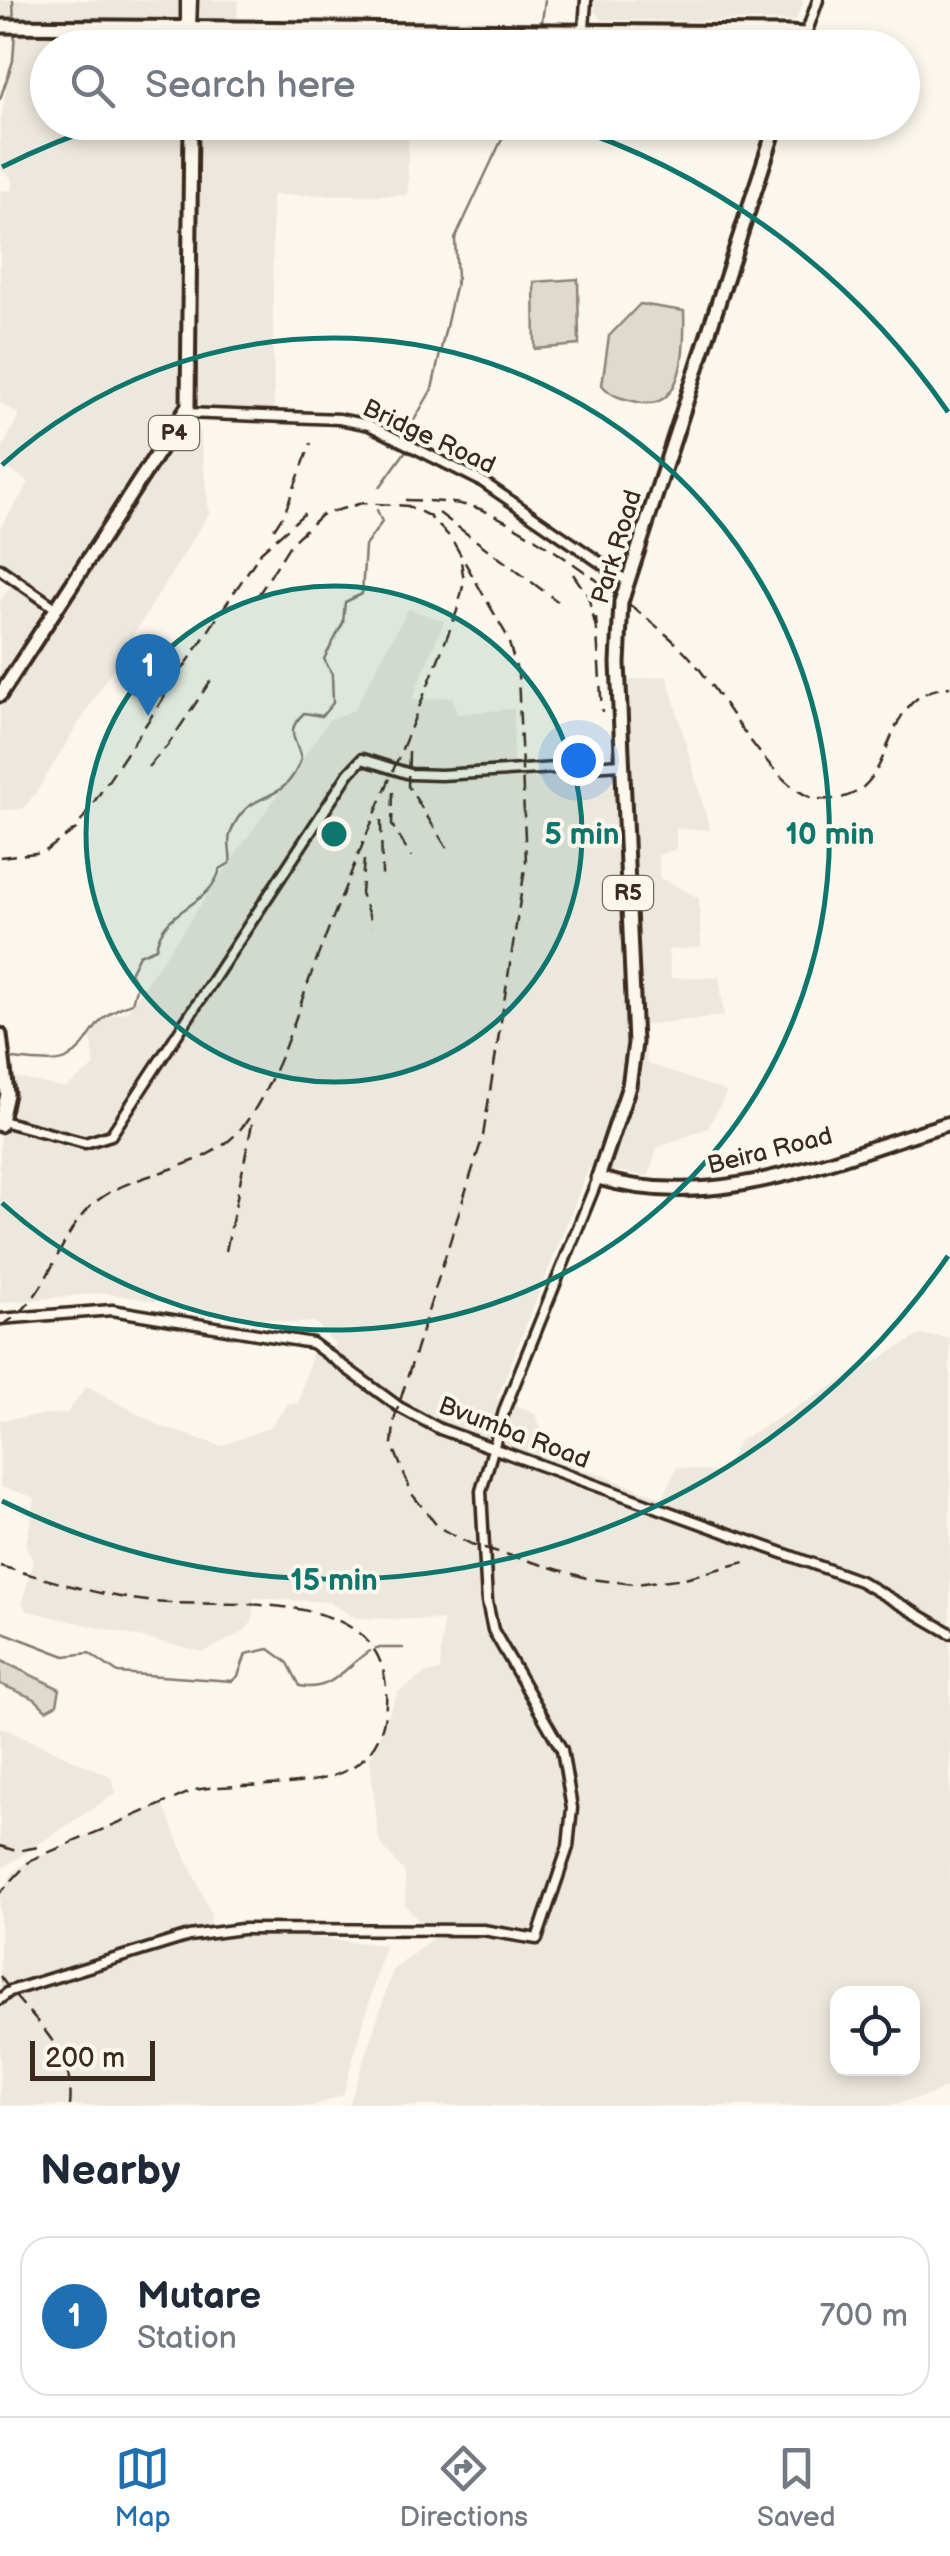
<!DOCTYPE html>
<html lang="en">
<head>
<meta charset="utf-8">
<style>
  :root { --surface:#fff; --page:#f2f2f3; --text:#1f2937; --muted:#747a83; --line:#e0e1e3; --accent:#1f6fb2 }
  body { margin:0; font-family:"Balsamiq Sans",sans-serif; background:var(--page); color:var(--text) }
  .controls { position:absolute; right:30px; bottom:30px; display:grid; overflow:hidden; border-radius:20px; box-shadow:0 5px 15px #0003 }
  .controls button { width:90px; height:90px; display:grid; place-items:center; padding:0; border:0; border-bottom:2px solid var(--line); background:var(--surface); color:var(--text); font:50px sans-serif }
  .scale { position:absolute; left:30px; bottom:25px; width:125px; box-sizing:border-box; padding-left:10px; border:5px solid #3b2a1e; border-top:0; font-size:28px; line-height:35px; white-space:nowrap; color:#3b2a1e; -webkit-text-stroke:8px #fbf7ec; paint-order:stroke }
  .you { position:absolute; left:578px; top:760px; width:35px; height:35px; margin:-25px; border:8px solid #fff; border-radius:50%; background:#1a73e8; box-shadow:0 0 0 15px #1a73e833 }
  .badge { display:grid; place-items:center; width:65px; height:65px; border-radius:50%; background:var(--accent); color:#fff; font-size:32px; font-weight:700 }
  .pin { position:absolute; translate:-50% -82px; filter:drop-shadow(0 2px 5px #0008) }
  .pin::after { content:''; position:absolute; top:52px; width:35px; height:30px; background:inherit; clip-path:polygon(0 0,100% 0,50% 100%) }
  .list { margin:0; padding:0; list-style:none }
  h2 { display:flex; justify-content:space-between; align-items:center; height:130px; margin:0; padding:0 40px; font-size:42px }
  h2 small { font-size:32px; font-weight:400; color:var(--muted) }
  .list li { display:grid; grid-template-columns:65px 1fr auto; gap:30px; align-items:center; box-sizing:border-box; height:160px; margin:0 20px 20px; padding:0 20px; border:2px solid var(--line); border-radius:30px }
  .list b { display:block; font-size:38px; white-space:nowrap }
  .list p { margin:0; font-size:32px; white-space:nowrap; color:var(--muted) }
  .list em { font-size:32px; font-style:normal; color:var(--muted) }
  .icon { flex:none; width:55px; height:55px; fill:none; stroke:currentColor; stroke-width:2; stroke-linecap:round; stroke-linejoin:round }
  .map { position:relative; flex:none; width:950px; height:2106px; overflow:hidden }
  .search { position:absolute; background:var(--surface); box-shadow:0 5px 15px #0003; left:30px; right:30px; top:30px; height:110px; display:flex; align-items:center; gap:25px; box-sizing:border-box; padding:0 35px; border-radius:55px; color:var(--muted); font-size:38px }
  .sheet { height:310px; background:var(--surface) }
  nav { display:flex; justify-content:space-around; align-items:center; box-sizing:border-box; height:140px; border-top:2px solid var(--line); background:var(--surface); font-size:28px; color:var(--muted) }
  nav a { display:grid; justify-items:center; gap:5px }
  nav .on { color:var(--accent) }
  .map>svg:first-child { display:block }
  .built { fill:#ede8dd; fill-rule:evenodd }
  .green { fill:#dfd9ce; stroke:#8d8276; stroke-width:2.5 }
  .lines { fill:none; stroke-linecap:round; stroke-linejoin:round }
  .stream { stroke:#85796d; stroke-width:2.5 }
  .secondary-casing { stroke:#3b2a1e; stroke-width:15 }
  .highway-casing { stroke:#3b2a1e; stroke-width:19 }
  .secondary { stroke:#fbf7ec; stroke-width:8 }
  .highway { stroke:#fbf7ec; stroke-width:11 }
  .rail { stroke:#3b2a1e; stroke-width:2.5; stroke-dasharray:15 8; stroke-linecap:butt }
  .highway-bridge-casing { stroke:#3b2a1e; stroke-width:19; stroke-linecap:butt }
  .highway-bridge { stroke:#fbf7ec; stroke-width:11 }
  .ring { fill:none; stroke:#0f766e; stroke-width:5 }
  .labels { text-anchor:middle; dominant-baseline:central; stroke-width:8; stroke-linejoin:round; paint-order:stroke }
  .shield { fill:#fbf7ec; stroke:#75685c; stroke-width:2.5 }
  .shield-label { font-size:22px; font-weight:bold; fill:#3b2a1e }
  .street-label { font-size:25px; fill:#3b2a1e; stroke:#fbf7ec }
  .centre { fill:#0f766e; stroke:#fbf7ec; stroke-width:5 }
  .ring-label { font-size:30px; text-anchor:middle; font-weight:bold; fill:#0f766e; stroke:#fbf7ec; stroke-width:8; stroke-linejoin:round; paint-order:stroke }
</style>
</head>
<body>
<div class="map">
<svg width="950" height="2106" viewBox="0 0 950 2106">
  <rect width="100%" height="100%" fill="#fbf7ec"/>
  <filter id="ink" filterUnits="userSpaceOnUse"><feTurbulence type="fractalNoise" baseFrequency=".01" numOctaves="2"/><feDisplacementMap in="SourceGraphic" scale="20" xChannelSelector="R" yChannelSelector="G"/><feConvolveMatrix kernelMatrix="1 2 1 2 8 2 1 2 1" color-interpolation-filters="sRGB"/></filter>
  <g filter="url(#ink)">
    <path class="built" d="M0,0H238L237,26L409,27V47L48,48V122L408,123V195H272L274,417L198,419L209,513L35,794L23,809L0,810V601L17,577L0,564V528L29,483L0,462V452L19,415L0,402V191L13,190L11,177L0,170V126L17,22L0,19Z
      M595,0H805L795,21L602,20L594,11Z
      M408,609L444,621L412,700L452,697L457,714L514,709L513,768L624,763L623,681L667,676L710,830L676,829V849L658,855L660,878L699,898L701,947L668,950L671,978L719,977L724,1016L643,1025L647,1063L727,1092L708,1128L657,1148L649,1176L589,1168L497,1398L535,1414L551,1456L663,1498L677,1467L722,1473L739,1441L920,1335L950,1338V2086L930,2095L886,2106H349L393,1970L433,1938L405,1905V1873L379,1842L370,1759L398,1692L426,1673L440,1671L443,1620L356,1618L329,1602L254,1598L252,1622L243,1632L204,1652L28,1611L22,1604L33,1561L26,1546L35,1498L0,1486V1420L67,1413L87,1386L162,1427L222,1446L270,1427L289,1403L298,1404L312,1353L336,1346L315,1322L294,1323L104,1293L0,1303V1095L8,1094L10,1076L65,1088L95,1066L91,1035L108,1016L127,1011L329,720L354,710ZM838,1994H912V2068H838Z
      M0,1727L110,1776L116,1793L4,1867L0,1865Z
      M162,1803L211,1914L210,1933L240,1930L385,1945L343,2095L313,2106H0V1896L13,1873L27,1862Z"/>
    <path class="green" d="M578,279L579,345L535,349L534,282Z
      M640,304L684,311C685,341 686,414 637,402C622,398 612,397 602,385L609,336Z
      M0,1660L60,1689L57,1704L46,1710L35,1699L0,1684Z"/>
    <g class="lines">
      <path class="stream" d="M13,0L14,23
        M541,28L545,0
        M541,36L542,48
        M0,99L13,61L15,31
        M411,441L413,422L432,389L457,278L455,239L510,122
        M380,487L408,448
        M9,1059C24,1059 54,1065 66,1059C98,1041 86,1018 132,1003L137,985L130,973L139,955L156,948C163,906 209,909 220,869L230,863C232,852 226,843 231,832C249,785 283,810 301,759C296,737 284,732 304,713L322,716L333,703L332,674L324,659L343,623L345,602L362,594L365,546L382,522L377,510
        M0,1631L65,1656L89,1653L118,1673L232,1681L238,1676L246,1654L269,1649L288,1663L300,1686C332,1692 345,1667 369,1651
        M376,1648H403"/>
      <g class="secondary-casing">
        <path id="secondary" d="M186,0V28
          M191,28L192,0
          M584,29L586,0
          M806,34L818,0
          M186,413L339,419L369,425L483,482L627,581
          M0,569L57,609
          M2,1121L85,1143L111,1135L349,773L362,759L410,774L441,775L622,764
          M0,1319L112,1310L312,1343L399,1407L440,1429L860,1581L950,1633
          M0,1999L10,1991L189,1936L242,1929L483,1930L537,1939L568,1847L572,1808L562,1750L493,1630L487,1602L481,1491L505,1408L598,1178"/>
      </g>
      <g class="highway-casing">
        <path id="highway" d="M0,26L787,33L806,34L801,48
          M186,28L187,48
          M623,596L777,122
          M621,602L618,663L635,1043L629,1086L598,1178C719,1214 835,1157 950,1123
          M0,695L188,406L191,122
          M0,1035L7,1094L0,1125"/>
      </g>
      <use href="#secondary" class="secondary"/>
      <use href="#highway" class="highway"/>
      <path class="rail" d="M405,500C430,501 456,501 480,509C528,527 648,614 685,652C720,688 774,795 819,799C907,806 868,693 950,687
        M439,513L557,601
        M274,529L285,512L311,443
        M573,574L588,596L596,628
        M257,597L291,543L321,515L362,503L408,506L429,516L451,538L507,636L518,674L526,862L483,1136L395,1417L392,1444L412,1494L438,1527L471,1544L590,1579L635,1584L685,1578L749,1561
        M596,617L602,712
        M409,752L408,786L450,853
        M148,767L168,745L215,674
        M393,792L392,825L411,857
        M381,820L382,875
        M0,857L44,852L76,829L261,552L307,511
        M364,860L361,893L373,927
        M226,1251L253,1119
        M0,1326C46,1303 53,1250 84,1213C122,1169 197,1176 237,1133C277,1089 299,1003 321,948C365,835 414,724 457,611L464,582L461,561
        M0,1566C50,1580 103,1597 155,1602C231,1609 394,1582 386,1704C380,1807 261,1777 195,1790L31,1860L0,1893
        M0,1846L16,1851L44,1846
        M0,1976C29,2020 76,2046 70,2106"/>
      <g class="highway-bridge-casing">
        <path id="highway-bridge" d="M621,602L623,596"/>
      </g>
      <use href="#highway-bridge" class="highway-bridge"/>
    </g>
  </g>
  <circle cx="334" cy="834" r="248" fill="#0f766e" fill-opacity=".12"/>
  <g class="ring">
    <circle cx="334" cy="834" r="248"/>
    <path d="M2 465A496 496 0 1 1 2 1203"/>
    <path d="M948 1256A745 745 0 0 1 2 1501M2 167A745 745 0 0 1 110 123M558 123A745 745 0 0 1 948 412"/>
  </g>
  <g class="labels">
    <g class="shield">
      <rect x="149" y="416" width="50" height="34" rx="8"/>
      <rect x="603" y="876" width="50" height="34" rx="8"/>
    </g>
    <g class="shield-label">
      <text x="174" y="433">P4</text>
      <text x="628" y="893">R5</text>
    </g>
    <g class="street-label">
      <text transform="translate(429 437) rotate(25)">Bridge Road</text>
      <text transform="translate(617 547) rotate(-73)">Park Road</text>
      <text transform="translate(770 1151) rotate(-14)">Beira Road</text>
      <text transform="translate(514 1433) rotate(21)">Bvumba Road</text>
    </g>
  </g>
  <circle cx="334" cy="834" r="15" class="centre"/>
  <g class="ring-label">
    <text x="582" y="844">5 min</text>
    <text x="830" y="844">10 min</text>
    <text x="334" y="1590">15 min</text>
  </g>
</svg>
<div class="controls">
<button><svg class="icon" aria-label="locate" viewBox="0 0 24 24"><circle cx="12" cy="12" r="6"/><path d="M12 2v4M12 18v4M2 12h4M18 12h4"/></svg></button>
</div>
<div class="scale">200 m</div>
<div class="you"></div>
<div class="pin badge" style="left:148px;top:716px">1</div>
<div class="search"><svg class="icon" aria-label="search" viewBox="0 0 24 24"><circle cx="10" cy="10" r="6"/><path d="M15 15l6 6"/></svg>Search here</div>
</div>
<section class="sheet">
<h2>Nearby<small></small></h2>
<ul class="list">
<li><span class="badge">1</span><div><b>Mutare</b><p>Station</p></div><em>700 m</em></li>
</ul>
</section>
<nav>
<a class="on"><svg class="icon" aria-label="map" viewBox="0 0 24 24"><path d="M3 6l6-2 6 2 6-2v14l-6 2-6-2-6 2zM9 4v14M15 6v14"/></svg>Map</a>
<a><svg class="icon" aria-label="directions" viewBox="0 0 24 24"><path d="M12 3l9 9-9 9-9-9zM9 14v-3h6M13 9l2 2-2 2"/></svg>Directions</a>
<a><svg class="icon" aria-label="saved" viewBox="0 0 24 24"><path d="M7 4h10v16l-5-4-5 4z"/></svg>Saved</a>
</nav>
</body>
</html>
